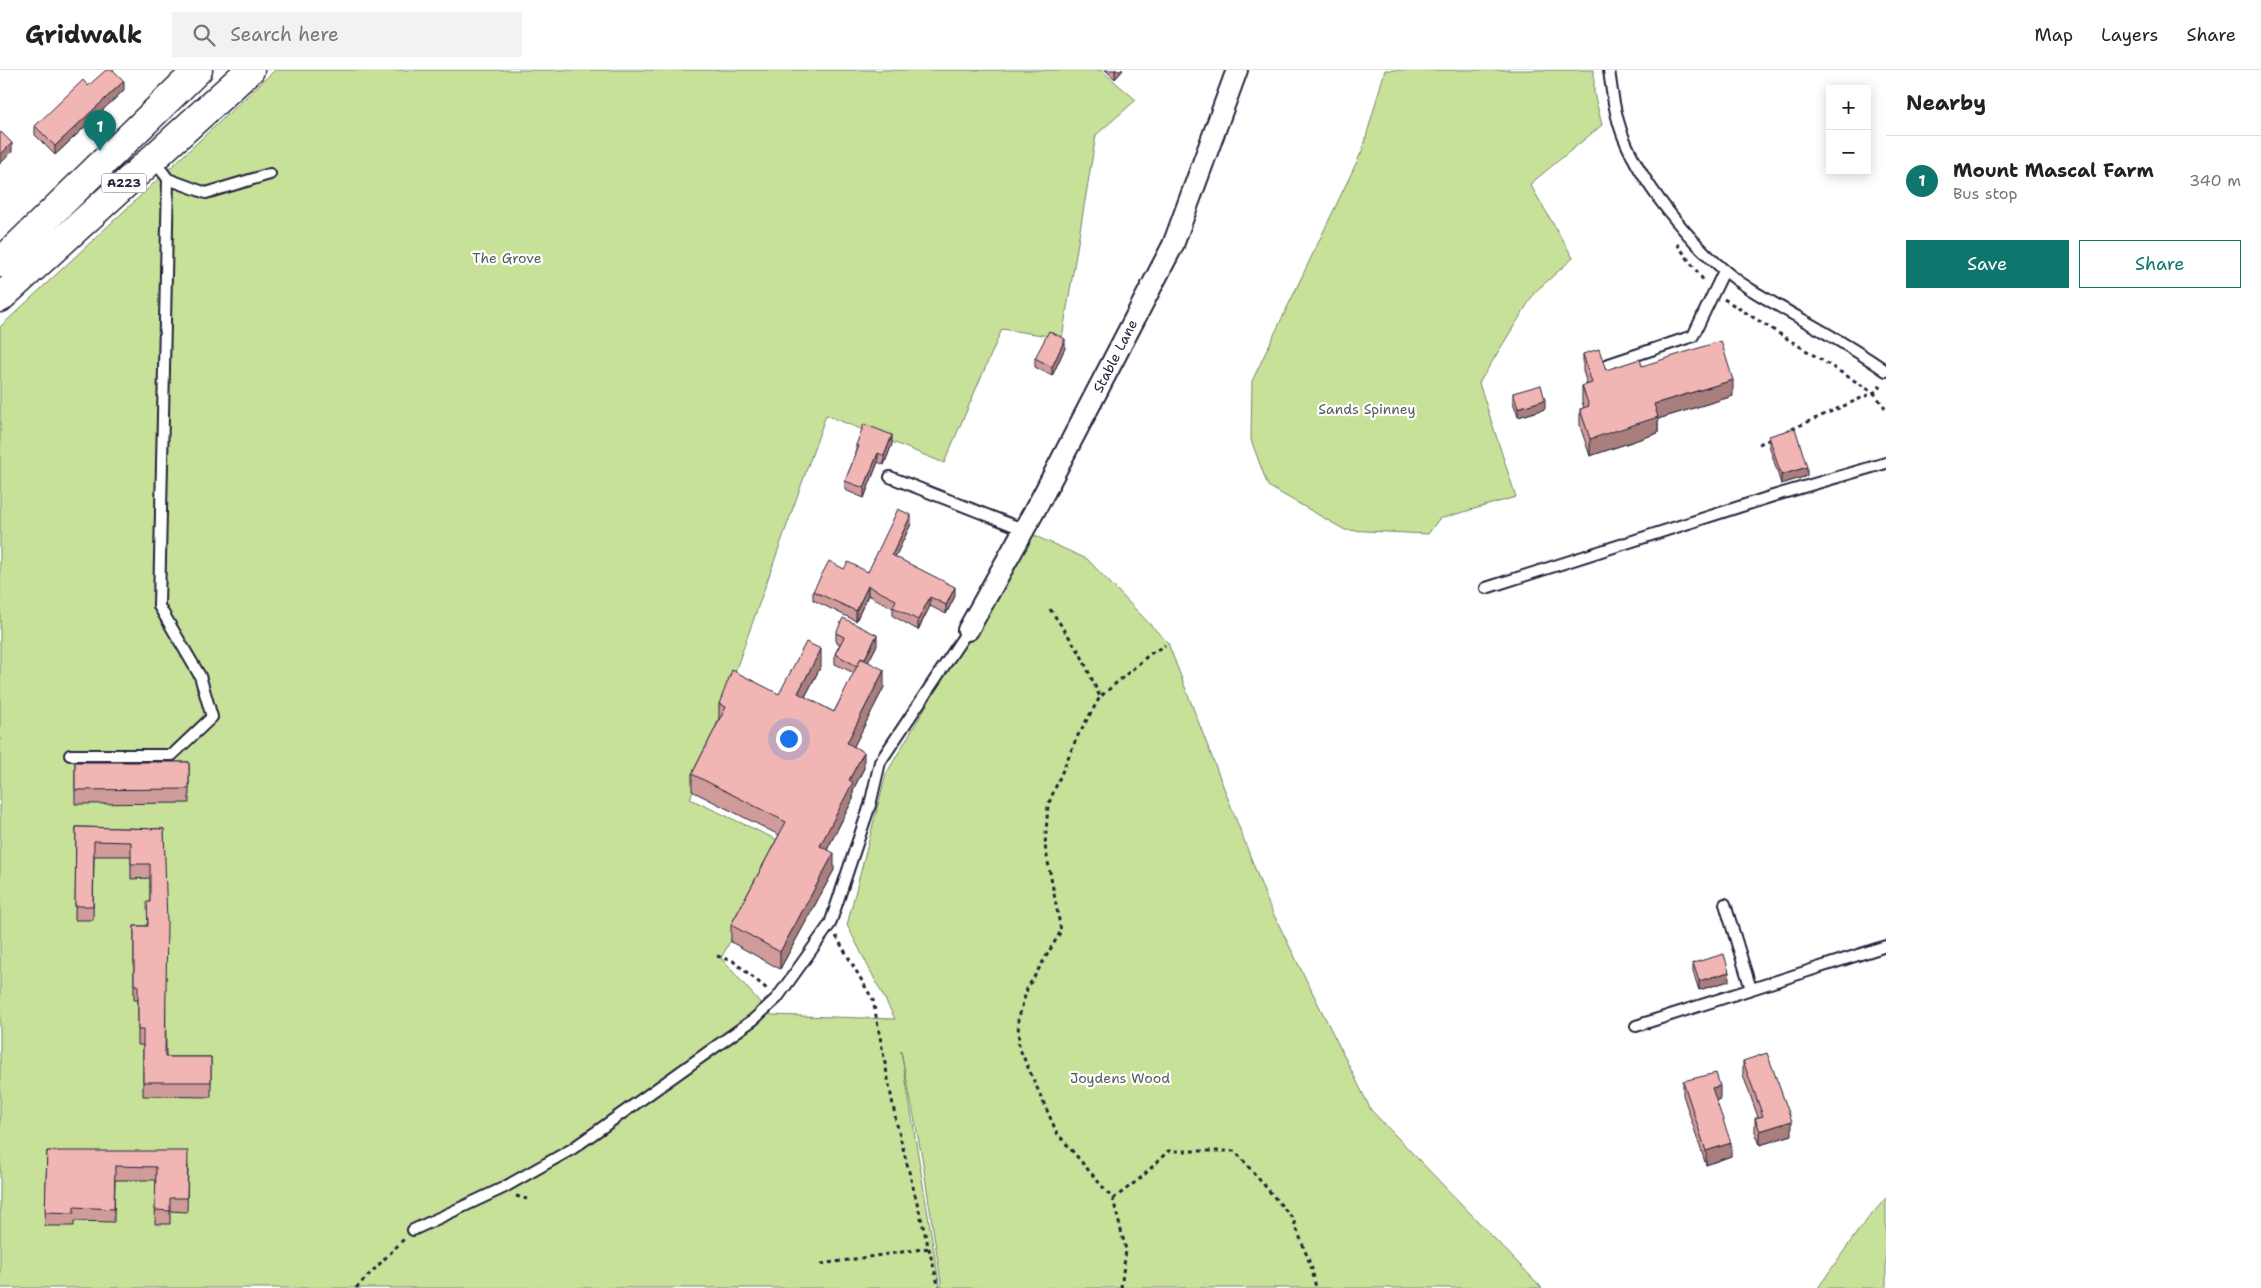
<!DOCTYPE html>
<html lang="en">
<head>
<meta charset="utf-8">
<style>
  :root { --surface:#fff; --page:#f2f2f2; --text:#222; --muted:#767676; --line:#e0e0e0; --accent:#0f766e }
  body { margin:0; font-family:"Shantell Sans",sans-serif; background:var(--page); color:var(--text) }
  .controls { position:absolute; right:15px; top:15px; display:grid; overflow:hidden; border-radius:0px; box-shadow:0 2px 12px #0003 }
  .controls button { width:45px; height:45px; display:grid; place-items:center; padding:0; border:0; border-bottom:1px solid var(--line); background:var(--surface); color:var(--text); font:25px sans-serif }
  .you { position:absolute; left:788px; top:668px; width:18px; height:18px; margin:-12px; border:4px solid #fff; border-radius:50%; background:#1a73e8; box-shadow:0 0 0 8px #1a73e833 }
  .badge { display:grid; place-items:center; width:32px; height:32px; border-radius:50%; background:var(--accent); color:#fff; font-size:16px; font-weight:700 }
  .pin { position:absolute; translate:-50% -41px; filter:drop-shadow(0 1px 2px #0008) }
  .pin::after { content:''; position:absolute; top:26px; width:18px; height:15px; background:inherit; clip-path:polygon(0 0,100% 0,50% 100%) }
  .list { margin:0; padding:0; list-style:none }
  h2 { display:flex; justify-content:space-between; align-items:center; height:65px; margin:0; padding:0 20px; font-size:21px }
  h2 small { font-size:16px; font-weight:400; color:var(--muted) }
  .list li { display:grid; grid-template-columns:32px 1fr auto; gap:15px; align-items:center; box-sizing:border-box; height:90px; padding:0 20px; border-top:1px solid var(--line) }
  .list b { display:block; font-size:19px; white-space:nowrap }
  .list p { margin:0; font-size:16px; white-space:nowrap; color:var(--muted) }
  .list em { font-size:16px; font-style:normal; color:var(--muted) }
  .actions { display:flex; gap:10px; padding:15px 20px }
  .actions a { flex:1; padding:11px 0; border:1px solid var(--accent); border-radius:0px; text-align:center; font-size:18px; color:var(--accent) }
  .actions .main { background:var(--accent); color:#fff }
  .icon { flex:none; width:28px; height:28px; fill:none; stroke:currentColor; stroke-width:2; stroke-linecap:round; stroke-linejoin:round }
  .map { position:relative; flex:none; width:1886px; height:1218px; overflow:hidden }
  header { display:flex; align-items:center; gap:30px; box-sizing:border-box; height:70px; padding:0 25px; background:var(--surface); border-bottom:1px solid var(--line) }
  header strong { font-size:24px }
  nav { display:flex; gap:28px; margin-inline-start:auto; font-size:18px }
  .search { width:350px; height:45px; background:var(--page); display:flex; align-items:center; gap:12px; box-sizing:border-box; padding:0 18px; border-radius:0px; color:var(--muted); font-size:19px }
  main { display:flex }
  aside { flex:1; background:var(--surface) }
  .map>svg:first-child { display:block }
  .green { fill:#c8e198; stroke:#75826a }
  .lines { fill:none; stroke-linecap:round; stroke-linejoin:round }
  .service-casing { stroke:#22223b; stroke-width:14 }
  .minor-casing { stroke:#22223b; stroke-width:24 }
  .primary-casing { stroke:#22223b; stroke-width:31 }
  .path { stroke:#22223b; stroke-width:3; stroke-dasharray:4 4; stroke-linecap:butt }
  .service { stroke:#fff; stroke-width:10 }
  .minor { stroke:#fff; stroke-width:20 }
  .primary { stroke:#fff; stroke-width:28 }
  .wall { fill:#cf9c9a; stroke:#22223b }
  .shaded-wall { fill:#a97f7d; stroke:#22223b }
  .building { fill:#f1b5b3; stroke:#22223b }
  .labels { text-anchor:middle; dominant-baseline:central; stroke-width:4.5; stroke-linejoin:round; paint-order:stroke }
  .shield { fill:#fff; stroke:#646476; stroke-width:1 }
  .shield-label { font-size:12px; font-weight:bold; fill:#22223b }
  .park-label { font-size:14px; fill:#545b57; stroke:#fff }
  .street-label { font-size:14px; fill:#22223b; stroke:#fff }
</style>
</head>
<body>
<header>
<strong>Gridwalk</strong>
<div class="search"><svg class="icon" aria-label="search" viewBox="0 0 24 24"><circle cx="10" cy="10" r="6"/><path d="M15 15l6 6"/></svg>Search here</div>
<nav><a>Map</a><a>Layers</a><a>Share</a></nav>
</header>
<main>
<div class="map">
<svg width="1886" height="1218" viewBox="0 0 1886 1218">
  <rect width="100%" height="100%" fill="#fff"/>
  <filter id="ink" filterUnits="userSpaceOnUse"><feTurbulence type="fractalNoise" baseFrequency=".02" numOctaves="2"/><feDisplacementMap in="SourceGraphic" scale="10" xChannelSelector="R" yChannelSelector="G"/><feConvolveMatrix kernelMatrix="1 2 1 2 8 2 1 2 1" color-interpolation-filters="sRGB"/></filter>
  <g filter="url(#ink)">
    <path class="green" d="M275,0H1101L1136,30L1096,65L1062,268L1002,259L944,393L826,345L690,729L784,773L721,888L771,945L895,949L847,855L886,704L1028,463L1033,465L1087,489L1168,573L1269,835L1371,1040L1542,1218H942L922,1087L901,981L940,1218H0V257Z
      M1385,0H1594V23L1602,55L1530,114L1573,188L1535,222L1479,313L1516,427L1439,449L1428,464L1345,460L1268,416L1251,370L1252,311L1362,81Z
      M1886,1128V1218H1818L1860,1158Z"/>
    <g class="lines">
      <g class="service-casing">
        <path id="service" d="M1609,0C1612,23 1615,45 1623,66C1644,119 1702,189 1750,219C1795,247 1843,270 1886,301
          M168,109L206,123L270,104
          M1609,294L1693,266L1724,201
          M890,407L1025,460
          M1486,518L1773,426L1886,393
          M70,685H172L212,647L200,606L159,536L168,109L153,89
          M1725,834L1751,919
          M1636,956L1886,876
          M413,1160L503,1118L572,1079L753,950L777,928L830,854L870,735L880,692L968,560"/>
      </g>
      <g class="minor-casing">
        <path id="minor" d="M968,560L1041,429L1173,175L1237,0"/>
      </g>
      <g class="primary-casing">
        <path id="primary" d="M0,193L198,0
          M0,228L250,0"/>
      </g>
      <path class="path" d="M1677,174L1704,211
        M1724,229L1874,323L1886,339
        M1792,359L1877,321L1882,313
        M1759,374L1773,368
        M1050,539L1080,583L1100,627
        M836,866L873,930L896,1051L939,1218
        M717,886L733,891L767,919
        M516,1126L527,1129
        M1113,1129L1142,1107L1168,1081H1235L1293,1149L1312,1199L1316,1218
        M821,1194L929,1178
        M356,1218L405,1168
        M1121,1218L1126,1180L1113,1129L1057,1063L1019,977L1018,950L1027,919L1061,861L1045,776L1048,735L1077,667L1100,627L1150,584L1165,575"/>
      <use href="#service" class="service"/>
      <use href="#minor" class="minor"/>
      <use href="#primary" class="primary"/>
    </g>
    <path class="wall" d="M1105,0H1123L1115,9Z
      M88,16L124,20L55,85L35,65V56Z
      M1065,278L1052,306L1035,297V288Z
      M1583,284L1606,300L1642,296L1733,326L1658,349V363L1590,386L1580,356V339L1584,338L1582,332V316L1587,314L1583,301Z
      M1513,323L1545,339L1518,347L1513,332Z
      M1769,366L1807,406L1781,414L1769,375Z
      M892,374L884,395L878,392L864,428L845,420V411L856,384V375Z
      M911,454L895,487L955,526L946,544L930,536L918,560L893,546V538L868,525L856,551L813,530V521L844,499L868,502Z
      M836,563L877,575L868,592L884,617L854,676L864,698L853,720V729L827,780L834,800L780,899L731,872V855L779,765L692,721V704L719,651V634L779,624L821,596L805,627L834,642L854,603L835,594V584L840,574L836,572Z
      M75,692H189V733L75,734Z
      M76,757L164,759L166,987H211V1027L143,1026V975H138V930H134V856H147L150,832V808L131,809V786H94L93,850H75Z
      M1693,893L1729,911L1699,920L1693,902Z
      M1743,991L1792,1065L1760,1075L1755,1062V1048L1758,1047L1743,1005Z
      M1683,1011L1720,1029L1716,1030L1731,1086L1706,1095L1683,1025Z
      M47,1081L188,1095L187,1142L170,1141V1154H155L156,1110H115L114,1152L74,1151V1156H45Z"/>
    <path class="shaded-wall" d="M1115,0H1123L1115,9Z
      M124,11V20L55,85V76Z
      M12,73V82L0,94V85Z
      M1065,269V278L1052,306V297Z
      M1733,310V326L1658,349V363L1590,386V369L1654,334Z
      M1545,330V339L1518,347V338Z
      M892,365V374L884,395V386Z
      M878,383V392L864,428V418Z
      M1807,397V406L1781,414V405Z
      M911,445V454L892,494V485Z
      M868,516V525L856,551V541Z
      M955,517V526L946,544V535Z
      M930,527V536L918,560V550Z
      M877,565V575L861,606V597Z
      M821,579V596L798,640V623Z
      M884,600V617L847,690V673Z
      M864,682V698L853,720V729L820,793V776L849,710Z
      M834,783V800L780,899V882Z
      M1729,902V911L1699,920V911Z
      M1720,1016V1029L1712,1032V1018Z
      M1792,1051V1065L1760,1075V1061Z
      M1731,1073V1086L1706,1095V1081Z"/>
    <path class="building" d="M106,0H113L124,11L55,76L35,56L83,10L88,16Z
      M1,62L12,73L0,85V63Z
      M1049,261L1065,269L1052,297L1035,288Z
      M1721,271L1733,310L1654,334L1658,347L1590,369L1580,339L1589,336L1582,316L1592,313L1583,284L1599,279L1606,300L1640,289L1642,296Z
      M1541,315L1545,330L1518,338L1513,323Z
      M864,354L892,365L884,386L878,383L864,418L845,411L859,376L856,375Z
      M1795,358L1807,397L1781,405L1769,366Z
      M898,439L911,445L892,485L955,517L946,535L930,527L918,550L893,537L896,530L868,516L856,541L813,521L829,491L844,499L848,492L868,502Z
      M843,548L877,565L864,590L861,588L857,596L835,584L844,567L836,563Z
      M806,572L821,579L798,623L834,642L861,588L884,600L847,673L864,682L849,710L853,712L820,776L834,783L780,882L731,855L786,752L692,704L726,637L719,634L732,600L779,624Z
      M75,692H189V719L75,720Z
      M76,757L164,759L167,853L165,987H211V1012H143V960H138V915H134V856H148L147,832H150V794H131V772L94,771L93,836H75Z
      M1724,884L1729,902L1699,911L1693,893Z
      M1767,983L1792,1051L1760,1061L1755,1048L1763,1046L1743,991Z
      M1716,1003L1720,1016L1712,1018L1731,1073L1706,1081L1683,1011Z
      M47,1081H188L187,1128H170V1141L155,1140L156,1097L115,1096L114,1139L74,1137V1143L45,1142Z"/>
  </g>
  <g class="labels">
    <rect class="shield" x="101.5" y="103.5" width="45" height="19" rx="4"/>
    <g class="shield-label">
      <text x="124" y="113">A223</text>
    </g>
    <g class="park-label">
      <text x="507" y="188">The Grove</text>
      <text x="1367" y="339">Sands Spinney</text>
      <text x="1120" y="1008">Joydens Wood</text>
    </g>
    <g class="street-label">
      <text transform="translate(1115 286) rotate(-63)">Stable Lane</text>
    </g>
  </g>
</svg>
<div class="controls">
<button>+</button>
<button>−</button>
</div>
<div class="you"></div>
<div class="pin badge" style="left:100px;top:81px">1</div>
</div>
<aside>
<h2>Nearby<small></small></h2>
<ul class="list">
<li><span class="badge">1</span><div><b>Mount Mascal Farm</b><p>Bus stop</p></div><em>340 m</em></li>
</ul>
<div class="actions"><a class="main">Save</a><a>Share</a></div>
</aside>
</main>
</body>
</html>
